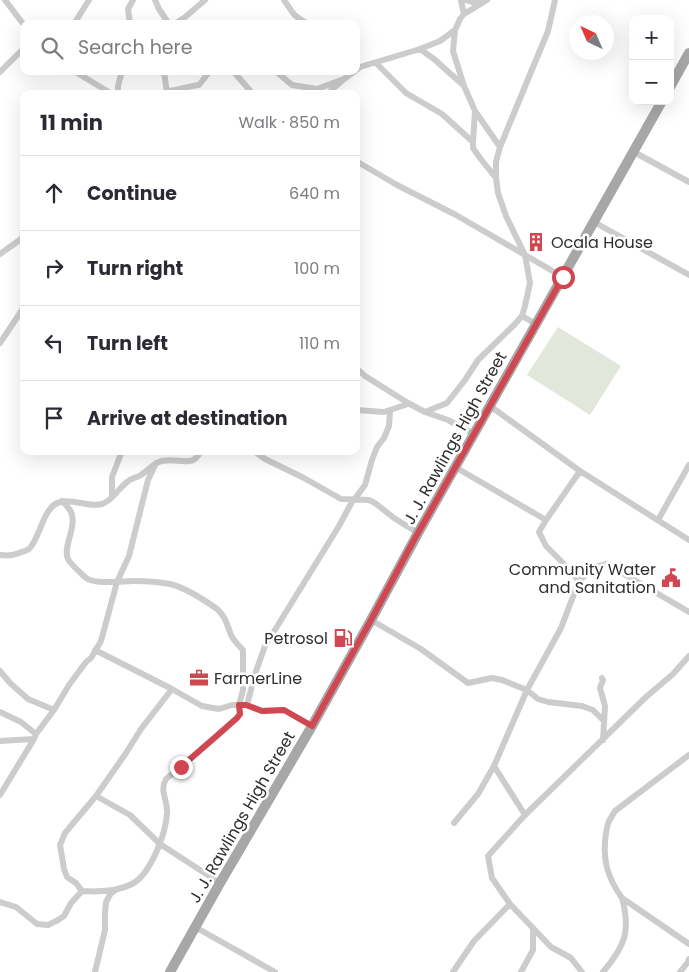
<!DOCTYPE html>
<html lang="en">
<head>
<meta charset="utf-8">
<style>
  :root { --surface:#fff; --page:#f2f2f3; --text:#2b2b33; --muted:#7c7c81; --line:#e1e1e2 }
  body { margin:0; font-family:Poppins,sans-serif; background:var(--page); color:var(--text) }
  .controls { position:absolute; right:15px; top:15px; display:grid; overflow:hidden; border-radius:10px; box-shadow:0 5px 20px #0002 }
  .controls button { width:45px; height:45px; display:grid; place-items:center; padding:0; border:0; border-bottom:1px solid var(--line); background:var(--surface); color:var(--text); font:25px sans-serif }
  .compass { position:absolute; left:569px; top:15px; width:45px; height:45px; border-radius:50%; background:var(--surface); box-shadow:0 5px 20px #0002; rotate:316deg }
  .stop { position:absolute; width:15px; height:15px; margin:-11px; border:4px solid #d14751; border-radius:50%; background:#fff }
  .stop.end { background:#d14751; border-color:#fff; box-shadow:0 1px 5px #0008 }
  .list { margin:0; padding:0; list-style:none }
  h2 { display:flex; justify-content:space-between; align-items:center; height:65px; margin:0; padding:0 20px; font-size:21px }
  h2 small { font-size:16px; font-weight:400; color:var(--muted) }
  .list li { display:grid; grid-template-columns:32px 1fr auto; gap:15px; align-items:center; box-sizing:border-box; height:75px; padding:0 20px; border-top:1px solid var(--line) }
  .list b { display:block; font-size:19px; white-space:nowrap }
  .list em { font-size:16px; font-style:normal; color:var(--muted) }
  .icon { flex:none; width:28px; height:28px; fill:none; stroke:currentColor; stroke-width:2; stroke-linecap:round; stroke-linejoin:round }
  .map { position:relative; flex:none; width:689px; height:972px; overflow:hidden }
  .search { position:absolute; background:var(--surface); box-shadow:0 5px 20px #0002; left:20px; top:20px; width:340px; height:55px; display:flex; align-items:center; gap:12px; box-sizing:border-box; padding:0 18px; border-radius:10px; color:var(--muted); font-size:19px }
  .panel { position:absolute; background:var(--surface); box-shadow:0 5px 20px #0002; left:20px; top:90px; width:340px; height:365px; border-radius:10px }
  .map>svg:first-child { display:block }
  .green { fill:#e2e7dc }
  .lines { fill:none; stroke-linecap:round; stroke-linejoin:round }
  .minor { stroke:#ccc; stroke-width:6 }
  .primary { stroke:#a7a7a7; stroke-width:10 }
  .route { stroke:#d14751; stroke-width:6 }
  .labels { text-anchor:middle; dominant-baseline:central; stroke-width:5; stroke-linejoin:round; paint-order:stroke }
  .poi-label { font-size:16px; fill:#2f2f2f; stroke:#fff; text-anchor:start }
  .street-label { font-size:16px; fill:#2f2f2f; stroke:#fff }
</style>
</head>
<body>
<div class="map">
<svg width="689" height="972" viewBox="0 0 689 972">
  <rect width="100%" height="100%" fill="#fff"/>
  <path class="green" d="M558,327L621,366L590,415L527,375Z"/>
  <g class="lines">
    <path class="minor" d="M5,0L24,25
      M155,0L159,9L169,24
      M284,0C294,14 292,15 308,24
      M461,0L464,14
      M466,0L472,2H483
      M487,0L464,14L460,19L455,30L453,51L464,86L475,111L473,142V148L480,158L496,178
      M74,24L89,0
      M130,24L128,9L133,0
      M174,24L184,18L205,0
      M420,49L434,59L463,85
      M376,63L406,93L442,114L473,142
      M356,70L360,67L420,49L440,41L455,30
      M74,71L112,94
      M164,71L167,94
      M233,71L253,94
      M0,72L24,48
      M279,74L292,85L317,89L344,79
      M167,91C177,91 188,86 199,85L210,71
      M118,94V86L122,71
      M327,94L344,79L355,71
      M475,111L500,147
      M634,152L689,182
      M356,161L397,185L456,215L563,277
      M594,222L689,275
      M0,254L24,237
      M522,316L536,324
      M0,343L24,307
      M356,368L365,376L408,403L425,412L448,420L474,434
      M490,406L580,471L689,540
      M356,410L384,412L405,405L408,403
      M425,412L447,403L465,380L478,360L515,324L522,316L525,306L530,283L525,255L506,216L498,193L496,178V162L500,147L548,31L555,0
      M254,451L265,459L304,478L341,499L369,500L375,503L394,518L418,533
      M455,467L546,520
      M112,496V477L122,451
      M354,500L365,485L372,460L377,447L384,438L389,426L390,411
      M658,520L689,465
      M0,555C7,556 12,556 19,553C22,552 26,551 29,549C40,539 43,506 60,502C74,498 88,508 102,504C112,501 119,488 127,482C131,478 136,478 141,475C147,471 152,465 159,462C170,457 185,464 193,460C197,458 199,454 201,451
      M579,581L560,560L546,546L539,532L546,520L580,471
      M371,620L421,649L468,683L492,678L502,680L527,690L538,699L548,702L582,706L593,710L604,721
      M95,650L172,689L202,706L219,709L232,705H247L262,711L284,710L312,726
      M0,671L10,683L28,699L54,710
      M602,678L603,680L600,688L605,706L603,740
      M247,705L255,674L265,646L339,526L353,500
      M0,712L21,722L36,734
      M0,741L34,739L36,734L54,710L69,685L86,662L91,658L101,641L117,582L129,556L148,480L156,463
      M689,755L615,811C613,814 611,818 609,821C607,825 607,829 606,833C602,859 607,877 622,898L689,944
      M494,766L525,815
      M0,795L34,739
      M96,796L130,815L160,844L220,883
      M454,823L478,794L494,766L527,690L561,628L579,581L594,567L607,564L689,612
      M82,891L76,883L67,877L64,869L60,845L65,833L96,796L126,753L141,729L172,689
      M0,902L16,907L37,924L48,925L58,920L64,916L71,903L82,891C98,892 117,892 132,884C151,874 166,833 167,813C168,800 159,791 166,779L216,737L237,718L240,714L239,705L243,690V650C239,646 234,641 231,635C227,625 226,617 217,609C203,599 186,588 170,584C159,582 147,581 135,581C123,581 95,585 86,578C82,574 70,564 68,559C62,546 79,525 70,510C68,507 65,504 62,501
      M195,927L275,972
      M95,972L105,930V914L106,902L111,893L116,890
      M453,972L474,941L510,904
      M521,972L533,950V928
      M582,972L571,958L551,947L510,904L492,878L488,856L525,815L646,697L673,674L689,656
      M603,972C625,946 631,931 622,898
      M680,972L688,962L689,959"/>
    <path class="primary" d="M670,87L689,53
      M170,972L220,883L312,726L371,620L418,533L662,101"/>
  </g>
  <g class="lines">
    <path class="route" d="M181,767L237,718L240,714L239,705H246L262,711L284,710L312,726L371,620L414,540L563,277"/>
  </g>
  <defs>
    <g id="building-bare" transform="scale(1.5)"><path d="M-4-6H4V6H1V3H-1V6H-4ZM-2.5-4.3h1.7v1.8h-1.7ZM.8-4.3h1.7v1.8H.8ZM-2.5-1h1.7V.8h-1.7ZM.8-1h1.7V.8H.8Z" fill="#d14751" stroke="#fff" stroke-width="2.5" paint-order="stroke"/></g>
    <g id="civic-bare" transform="scale(1.5)"><path d="M-.6-6.5H3V-4.5H.6V-3L4-1V1h2V6H-6V1h2V-1L-.6-3ZM-1.2 2.5V6h2.4V2.5Z" fill="#d14751" stroke="#fff" stroke-width="2.5" paint-order="stroke"/></g>
    <g id="fuel-bare" transform="scale(1.5)"><path d="M-5.5-6h7V0h2V4h1.3V-2.5L3-4.5l.8-.8L6-3V5H2.5V1h-1V6h-7ZM-4.2-4.7v3.2H.2V-4.7Z" fill="#d14751" stroke="#fff" stroke-width="2.5" paint-order="stroke"/></g>
    <g id="office-bare" transform="scale(1.5)"><path d="M-6-3h4V-5.5h4V-3h4V5H-6ZM-1-4.5V-3h2v-1.5ZM-6 0V1H6V0Z" fill="#d14751" stroke="#fff" stroke-width="2.5" paint-order="stroke"/></g>
  </defs>
  <g fill-rule="evenodd">
    <use href="#building-bare" x="536" y="242"/>
    <use href="#civic-bare" x="671" y="578"/>
    <use href="#fuel-bare" x="343" y="638"/>
    <use href="#office-bare" x="199" y="678"/>
  </g>
  <g class="labels">
    <g class="poi-label">
      <text x="551" y="242">Ocala House</text>
      <text x="656" y="569" text-anchor="end">Community Water<tspan x="656" dy="18">and Sanitation</tspan></text>
      <text x="328" y="638" text-anchor="end">Petrosol</text>
      <text x="214" y="678">FarmerLine</text>
    </g>
    <g class="street-label">
      <text transform="translate(455 438) rotate(-61)">J. J. Rawlings High Street</text>
      <text transform="translate(242 817) rotate(-60)">J. J. Rawlings High Street</text>
    </g>
  </g>
</svg>
<div class="controls">
<button>+</button>
<button>−</button>
</div>
<svg class="compass" viewBox="-18 -18 36 36"><path d="M0-13l5 13h-10z" fill="#e53935"/><path d="M0 13l5-13h-10z" fill="#7c7c81"/></svg>
<div class="stop" style="left:563px;top:277px"></div>
<div class="stop end" style="left:181px;top:767px"></div>
<div class="search"><svg class="icon" aria-label="search" viewBox="0 0 24 24"><circle cx="10" cy="10" r="6"/><path d="M15 15l6 6"/></svg>Search here</div>
<section class="panel">
<h2>11 min<small>Walk · 850 m</small></h2>
<ul class="list">
<li><svg class="icon" aria-label="ahead" viewBox="0 0 24 24"><path d="M12 20V5M6 11l6-6 6 6"/></svg><div><b>Continue</b></div><em>640 m</em></li>
<li><svg class="icon" aria-label="right" viewBox="0 0 24 24"><path d="M7 20v-9h11M14 6l5 5-5 5"/></svg><div><b>Turn right</b></div><em>100 m</em></li>
<li><svg class="icon" aria-label="left" viewBox="0 0 24 24"><path d="M17 20v-9H6M10 6l-5 5 5 5"/></svg><div><b>Turn left</b></div><em>110 m</em></li>
<li><svg class="icon" aria-label="arrive" viewBox="0 0 24 24"><path d="M6 21V4h12l-3 4 3 4H6"/></svg><div><b>Arrive at destination</b></div></li>
</ul>
</section>
</div>
</body>
</html>
